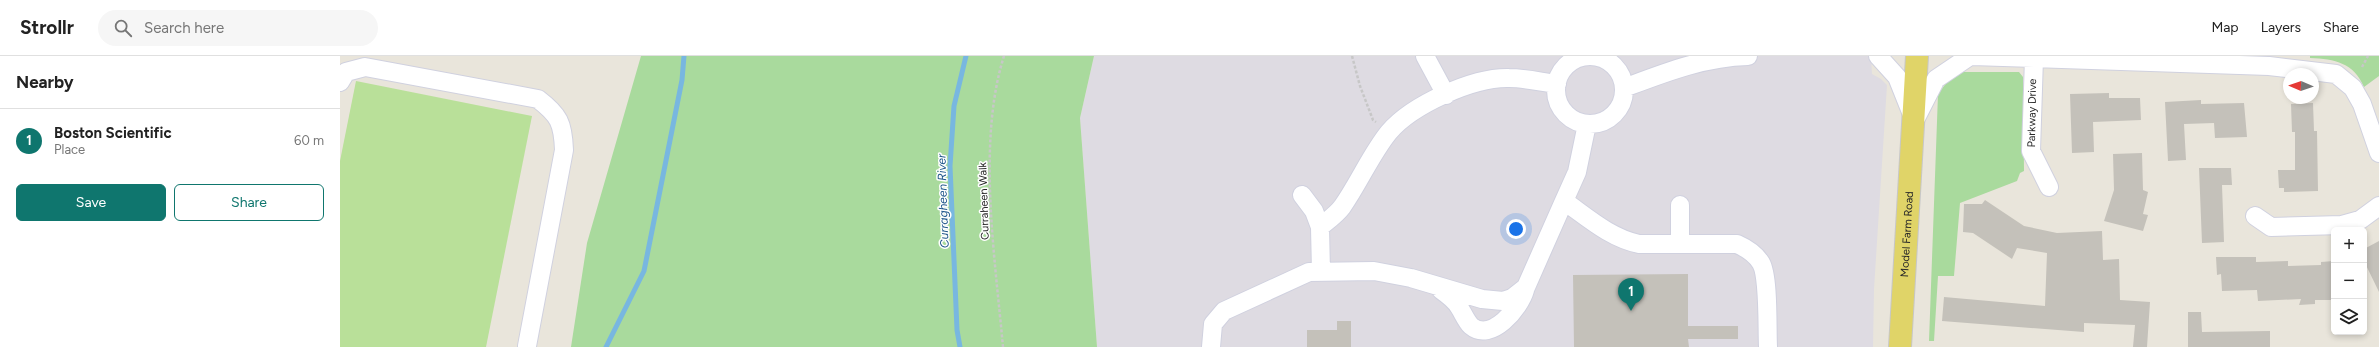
<!DOCTYPE html>
<html lang="en">
<head>
<meta charset="utf-8">
<style>
  :root { --surface:#fff; --page:#f6f6f6; --text:#222; --muted:#767676; --line:#e0e0e0; --accent:#0f766e }
  body { margin:0; font-family:Figtree,sans-serif; background:var(--page); color:var(--text) }
  .controls { position:absolute; right:12px; bottom:12px; display:grid; overflow:hidden; border-radius:6px; box-shadow:0 2px 6px #0003 }
  .controls button { width:36px; height:36px; display:grid; place-items:center; padding:0; border:0; border-bottom:1px solid var(--line); background:var(--surface); color:var(--text); font:20px sans-serif }
  .compass { position:absolute; left:1943px; top:12px; width:36px; height:36px; border-radius:50%; background:var(--surface); box-shadow:0 2px 6px #0003; rotate:272deg }
  .you { position:absolute; left:1176px; top:173px; width:14px; height:14px; margin:-10px; border:3px solid #fff; border-radius:50%; background:#1a73e8; box-shadow:0 0 0 6px #1a73e833 }
  .badge { display:grid; place-items:center; width:26px; height:26px; border-radius:50%; background:var(--accent); color:#fff; font-size:13px; font-weight:700 }
  .pin { position:absolute; translate:-50% -33px; filter:drop-shadow(0 1px 2px #0008) }
  .pin::after { content:''; position:absolute; top:21px; width:14px; height:12px; background:inherit; clip-path:polygon(0 0,100% 0,50% 100%) }
  .list { margin:0; padding:0; list-style:none }
  h2 { display:flex; justify-content:space-between; align-items:center; height:52px; margin:0; padding:0 16px; font-size:17px }
  h2 small { font-size:13px; font-weight:400; color:var(--muted) }
  .list li { display:grid; grid-template-columns:26px 1fr auto; gap:12px; align-items:center; box-sizing:border-box; height:64px; padding:0 16px; border-top:1px solid var(--line) }
  .list b { display:block; font-size:15px; white-space:nowrap }
  .list p { margin:0; font-size:13px; white-space:nowrap; color:var(--muted) }
  .list em { font-size:13px; font-style:normal; color:var(--muted) }
  .actions { display:flex; gap:8px; padding:12px 16px }
  .actions a { flex:1; padding:9px 0; border:1px solid var(--accent); border-radius:6px; text-align:center; font-size:14px; color:var(--accent) }
  .actions .main { background:var(--accent); color:#fff }
  .icon { flex:none; width:22px; height:22px; fill:none; stroke:currentColor; stroke-width:2; stroke-linecap:round; stroke-linejoin:round }
  .map { position:relative; flex:none; width:2039px; height:291px; overflow:hidden }
  header { display:flex; align-items:center; gap:24px; box-sizing:border-box; height:56px; padding:0 20px; background:var(--surface); border-bottom:1px solid var(--line) }
  header strong { font-size:19px }
  nav { display:flex; gap:22px; margin-inline-start:auto; font-size:14px }
  .search { width:280px; height:36px; background:var(--page); display:flex; align-items:center; gap:10px; box-sizing:border-box; padding:0 14px; border-radius:22px; color:var(--muted); font-size:15px }
  main { display:flex }
  aside { flex:1; background:var(--surface) }
  .map>svg:first-child { display:block }
  .industrial { fill:#dedbe2 }
  .green { fill:#a9da9d }
  .pitch { fill:#b9e099 }
  .lines { fill:none; stroke-linecap:round; stroke-linejoin:round }
  .stream { stroke:#78b7e0; stroke-width:5 }
  .building { fill:#c4c1ba }
  .minor-casing { stroke:#d0d1df; stroke-width:20 }
  .major-casing { stroke:#c7c7c7; stroke-width:24 }
  .path { stroke:#c7c7c7; stroke-width:2.5; stroke-dasharray:3 2; stroke-linecap:butt }
  .minor { stroke:#fff; stroke-width:18 }
  .major { stroke:#e0d468; stroke-width:22 }
  .labels { text-anchor:middle; dominant-baseline:central; stroke-width:3; stroke-linejoin:round; paint-order:stroke }
  .street-label { font-size:11px; fill:#282828; stroke:#fff }
  .water-label { font-size:12px; font-style:italic; fill:#1b5488; stroke:#fff }
</style>
</head>
<body>
<header>
<strong>Strollr</strong>
<div class="search"><svg class="icon" aria-label="search" viewBox="0 0 24 24"><circle cx="10" cy="10" r="6"/><path d="M15 15l6 6"/></svg>Search here</div>
<nav><a>Map</a><a>Layers</a><a>Share</a></nav>
</header>
<main>
<aside>
<h2>Nearby<small></small></h2>
<ul class="list">
<li><span class="badge">1</span><div><b>Boston Scientific</b><p>Place</p></div><em>60 m</em></li>
</ul>
<div class="actions"><a class="main">Save</a><a>Share</a></div>
</aside>
<div class="map">
<svg width="2039" height="291" viewBox="0 0 2039 291">
  <rect width="100%" height="100%" fill="#e9e5db"/>
  <path class="industrial" d="M754,0H1531L1532,18L1541,23L1547,29L1534,233L1533,291H757L740,62Z"/>
  <path class="green" d="M301,0H754L740,62L757,291H231L247,187Z
    M1970,0H2039V20L2024,31C2014,7 1995,3 1970,2Z
    M1620,16H1679L1683,21L1684,115L1680,117L1677,125L1620,147L1614,220H1598L1594,285H1589L1598,38L1610,22Z"/>
  <path class="pitch" d="M16,25L192,60L146,291H0V105Z"/>
  <g class="lines">
    <path class="stream" d="M266,291L304,215L342,24L344,0
      M620,291L617,274L610,110L614,50L626,0"/>
  </g>
  <path class="building" d="M1769,37V42H1800L1801,64L1753,66L1754,96L1732,97L1730,38Z
    M1861,44V48L1904,47L1907,81L1875,82L1874,67L1844,68L1846,104L1828,105L1825,46Z
    M1973,47L1974,75H1977L1978,135L1944,136V132H1939L1938,114H1955V76H1952L1951,48Z
    M1802,97L1803,134L1808,136L1803,158L1808,159L1803,175L1764,165L1774,134L1773,98Z
    M1859,112H1891L1892,129H1882L1884,186L1862,187Z
    M1645,144L1684,170L1717,177L1762,175L1763,204L1779,203L1780,244L1810,246L1807,291H1793L1795,269L1744,267V276L1602,265L1604,241L1705,250L1707,197L1677,192L1672,203L1633,177L1623,176L1624,148H1642Z
    M2039,185V236L2024,205V193Z
    M1876,201H1916V206L1948,205V210L1981,209V206L1994,205V244H1975V248L1959,249L1961,243L1918,245L1917,234L1882,235L1881,218L1877,219Z
    M1348,218V270H1398V283H1348L1349,291H1234L1233,219Z
    M1848,256H1861L1862,276L1930,275V291H1848Z
    M997,265H1011V291H967V274H997Z"/>
  <g class="lines">
    <g class="minor-casing">
      <path id="minor" d="M1085,0L1106,39
        M1538,0L1557,21L1573,61
        M1632,0L1929,10L1996,18L2013,32L2022,48L2039,97
        M1216 34a34 34 0 1 1 68 0a34 34 0 1 1-68 0Z
        M1694,2L1691,95L1709,131
        M0,26L6,16L25,11L198,43C219,59 223,67 224,94L187,290
        M1284,32C1324,17 1364,1 1408,0
        M1575,64L1596,23L1630,0
        M1247,68L1237,116L1224,145C1247,161 1270,182 1299,188H1397C1406,192 1415,197 1421,207C1429,221 1427,272 1428,291
        M962,139L974,155L980,171
        M1340,149V187
        M1915,160L1931,171L2002,169L2020,164L2039,150
        M981,216L980,171C987,165 996,159 1002,151C1019,127 1031,98 1049,76C1072,49 1133,21 1169,22C1185,22 1201,26 1217,28
        M1101,234C1108,239 1115,244 1119,251C1123,257 1126,265 1131,270C1151,287 1180,252 1185,234
        M871,291L873,268L884,255L969,216L1034,215L1071,222L1142,243L1163,245L1172,242L1186,231L1224,145"/>
    </g>
    <g class="major-casing">
      <g id="major">
        <path id="s1" d="M1560,291L1577,0"/>
      </g>
    </g>
    <path class="path" d="M1012,0L1020,30L1033,64L1036,66
      M2022,11L2028,0
      M663,291C655,202 637,85 664,0"/>
    <use href="#minor" class="minor"/>
    <use href="#major" class="major"/>
  </g>
  <g class="labels">
    <g class="street-label">
      <text transform="translate(1692 57) rotate(-89)">Parkway Drive</text>
      <text transform="translate(644 145) rotate(-92)">Curraheen Walk</text>
      <text stroke="none"><textPath href="#s1" startOffset="113">Model Farm Road</textPath></text>
    </g>
    <g class="water-label">
      <text transform="translate(603 145) rotate(-92)">Curragheen River</text>
    </g>
  </g>
</svg>
<div class="controls">
<button>+</button>
<button>−</button>
<button><svg class="icon" aria-label="layers" viewBox="0 0 24 24"><path d="M12 4l9 5-9 5-9-5zM3 14l9 5 9-5"/></svg></button>
</div>
<svg class="compass" viewBox="-18 -18 36 36"><path d="M0-13l5 13h-10z" fill="#e53935"/><path d="M0 13l5-13h-10z" fill="#767676"/></svg>
<div class="you"></div>
<div class="pin badge" style="left:1291px;top:255px">1</div>
</div>
</main>
</body>
</html>
